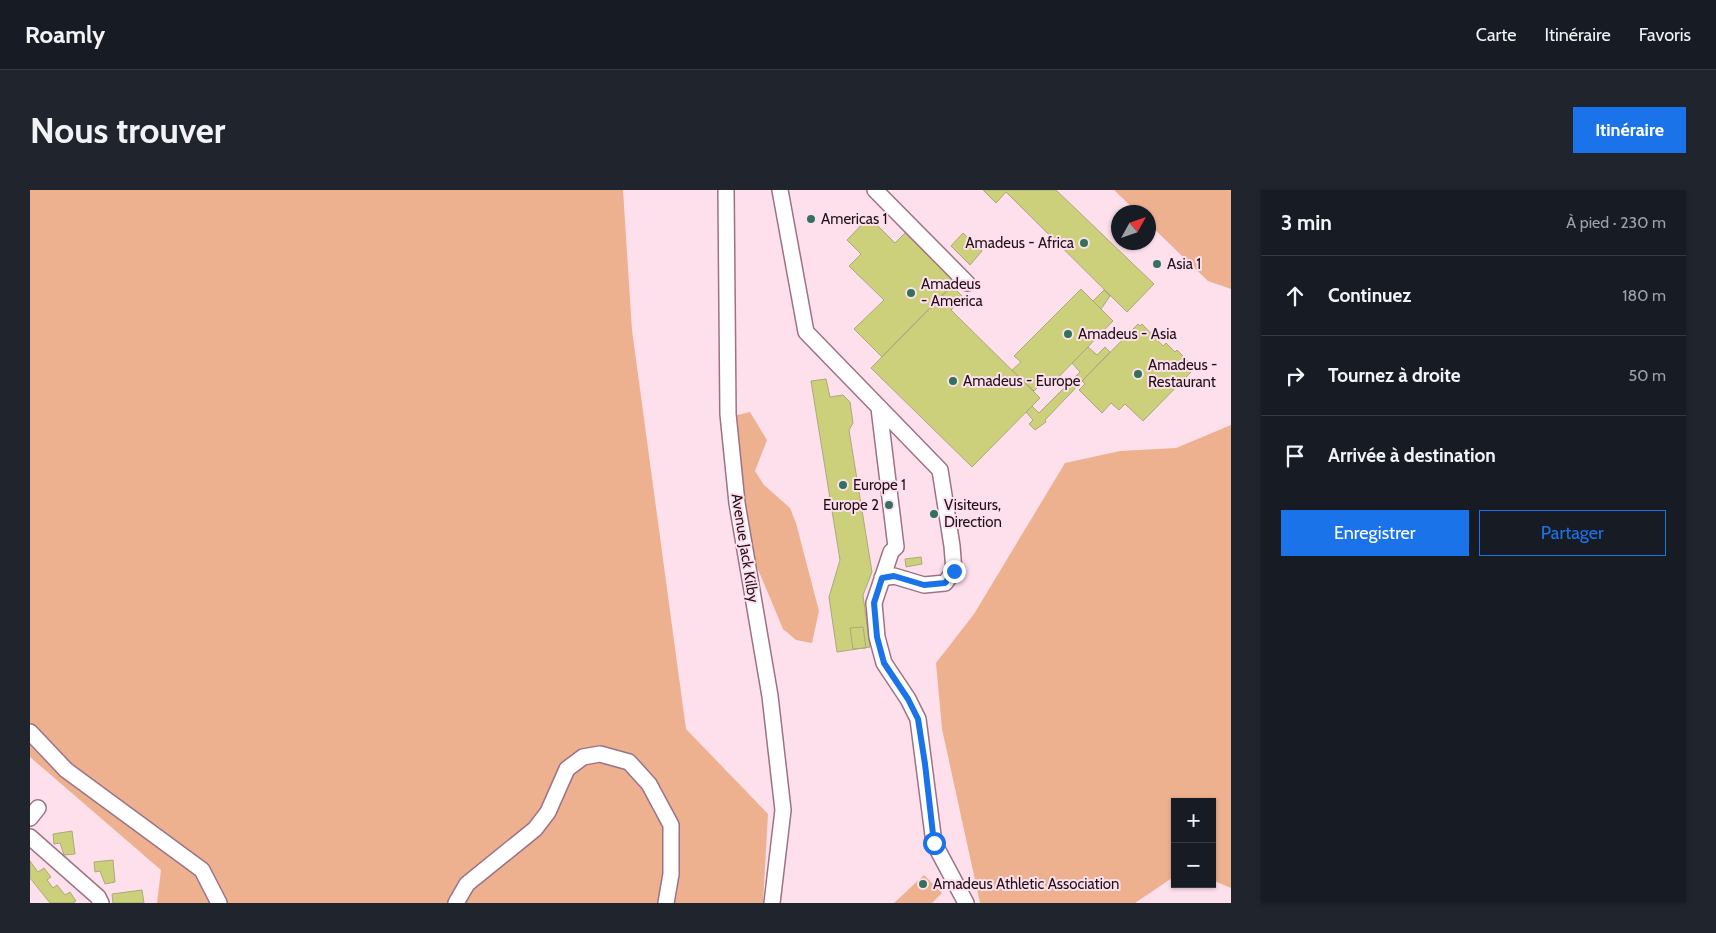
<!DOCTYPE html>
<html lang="fr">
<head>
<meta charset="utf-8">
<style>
  :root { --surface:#171b24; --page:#20242c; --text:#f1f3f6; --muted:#9ea1a6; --line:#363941; --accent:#1a73e8 }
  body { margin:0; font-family:Cabin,sans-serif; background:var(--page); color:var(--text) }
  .controls { position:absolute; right:15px; bottom:15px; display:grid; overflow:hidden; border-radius:0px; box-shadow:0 1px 4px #0004 }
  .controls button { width:45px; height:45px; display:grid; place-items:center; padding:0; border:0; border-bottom:1px solid var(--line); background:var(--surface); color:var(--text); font:25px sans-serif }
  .compass { position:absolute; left:1081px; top:15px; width:45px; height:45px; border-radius:50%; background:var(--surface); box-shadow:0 1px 4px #0004; rotate:50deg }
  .stop { position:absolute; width:15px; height:15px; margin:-11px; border:4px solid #1a73e8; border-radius:50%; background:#fff }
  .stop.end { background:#1a73e8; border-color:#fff; box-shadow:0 1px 5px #0008 }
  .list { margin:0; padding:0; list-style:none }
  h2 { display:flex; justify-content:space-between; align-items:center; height:65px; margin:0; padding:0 20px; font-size:21px }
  h2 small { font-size:16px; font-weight:400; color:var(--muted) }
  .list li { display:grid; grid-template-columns:32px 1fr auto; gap:15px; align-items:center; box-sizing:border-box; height:80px; padding:0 20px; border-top:1px solid var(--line) }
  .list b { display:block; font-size:19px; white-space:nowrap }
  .list em { font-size:16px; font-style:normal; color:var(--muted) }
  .actions { display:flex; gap:10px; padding:15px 20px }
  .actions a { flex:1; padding:11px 0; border:1px solid var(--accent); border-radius:0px; text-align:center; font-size:18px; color:var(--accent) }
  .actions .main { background:var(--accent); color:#fff }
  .icon { flex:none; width:28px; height:28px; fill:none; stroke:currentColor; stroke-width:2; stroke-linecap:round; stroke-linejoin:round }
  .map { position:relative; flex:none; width:1201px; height:713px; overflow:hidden; border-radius:0px }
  header { display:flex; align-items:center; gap:30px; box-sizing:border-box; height:70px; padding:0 25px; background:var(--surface); border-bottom:1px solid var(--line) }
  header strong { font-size:24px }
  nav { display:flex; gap:28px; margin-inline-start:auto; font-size:18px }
  .intro { display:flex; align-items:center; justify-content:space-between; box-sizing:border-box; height:120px; padding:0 30px }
  h1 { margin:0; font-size:35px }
  .button { padding:12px 22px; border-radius:0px; background:var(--accent); color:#fff; font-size:18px; font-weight:700 }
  main { display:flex; gap:30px; padding:0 30px }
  aside { flex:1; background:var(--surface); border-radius:0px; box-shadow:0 1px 4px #0004 }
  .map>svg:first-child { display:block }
  .green { fill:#edb190 }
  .building { fill:#cdd07a; stroke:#a8aa7d }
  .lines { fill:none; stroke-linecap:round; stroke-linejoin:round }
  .minor-casing { stroke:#9e7286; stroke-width:18 }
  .minor { stroke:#fff; stroke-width:15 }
  .route { stroke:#1a73e8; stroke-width:6 }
  .poi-dot { fill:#33715d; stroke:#fee0ed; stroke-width:2 }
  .labels { text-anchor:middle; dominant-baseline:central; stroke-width:4; stroke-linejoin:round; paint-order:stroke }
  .poi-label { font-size:15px; fill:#211018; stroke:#fee0ed; text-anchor:start }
  .street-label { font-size:15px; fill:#211018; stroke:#fee0ed }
</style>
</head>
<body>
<header>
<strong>Roamly</strong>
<nav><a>Carte</a><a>Itinéraire</a><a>Favoris</a></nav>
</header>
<div class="intro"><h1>Nous trouver</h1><a class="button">Itinéraire</a></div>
<main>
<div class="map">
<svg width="1201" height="713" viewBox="0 0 1201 713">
  <rect width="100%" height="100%" fill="#fee0ed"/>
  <path class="green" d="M0,0H593L602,140L656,539L738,624L733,713H127L131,680L0,567Z
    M1084,0H1201V99L1178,91L1119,34L1118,22H1107Z
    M720,222L737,250L725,281L734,295L760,318L766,333L789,421L782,453L766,450L753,439L722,365L714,324L703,226Z
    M1201,235V698L1182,690V612H1145V686L1105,713H950L912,539L906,473L944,424L1035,273L1090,261L1146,258Z
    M894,685L912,703L902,713H864Z"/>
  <path class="building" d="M953,0H1026L1124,94L1097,122L976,2L966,13Z
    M839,27L865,53L877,41L926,91L852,167L824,139L854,110L819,76L831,64L817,50Z
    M933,43L952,61L940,75L921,56Z
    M922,96L933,107L921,120L1010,208L942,277L841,178Z
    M1051,99L1083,131L1018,198L1012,193L1004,201L982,180L991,172L984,166Z
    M1074,100L1080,106L1071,119L1063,111Z
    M1108,134L1110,136L1112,134L1133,156L1136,153L1145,162L1147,160L1165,178L1113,231L1095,214L1089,220L1081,213L1072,223L1049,200L1055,194L1052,191Z
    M1058,157L1067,165L1075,157L1080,162L1015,230L1016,232L1005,240L999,234L1003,230L996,222L1002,216L1009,223L1050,182L1042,173Z
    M796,189L800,207L813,205L820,212L823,233L819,240L842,382L833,405L840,457L807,462L799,407L810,370L781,191Z
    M891,367L892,374L876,377L875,369Z
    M833,437L836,458L823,459L820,438Z
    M42,641L45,664L34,665L30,653L24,654L23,644Z
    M83,670L85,692L75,694L70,681L65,682L64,672Z
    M0,671L8,682L14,678L21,687L17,690L23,698L27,695L35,705L40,702L46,711L43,713H20L0,688Z
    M112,700L114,713H83L82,704Z"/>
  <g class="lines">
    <g class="minor-casing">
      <path id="minor" d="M696,0L698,224L707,313L740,506L753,620L742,713
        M750,0L776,142L910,280L922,356L924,381L915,393L894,395L864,386L852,388
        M845,0L937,93
        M849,218L866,357L861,362L844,413L847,447L854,473L878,509L888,529L904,653L936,713
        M0,542L36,580L172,680L189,713
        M0,628L8,618
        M0,647L68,707L71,713
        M426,713L437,694L505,639L518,622L537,579L553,567L570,564L599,572L619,594L641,635V684L636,713"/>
    </g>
    <use href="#minor" class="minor"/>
  </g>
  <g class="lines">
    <path class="route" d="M904,653L895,574L888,529L878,509L854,473L847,447L844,413L852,388L864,386L894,395L915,393L924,381"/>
  </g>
  <g class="poi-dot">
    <circle cx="781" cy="29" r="5"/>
    <circle cx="1054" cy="53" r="5"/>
    <circle cx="1127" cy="74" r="5"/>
    <circle cx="881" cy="103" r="5"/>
    <circle cx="1038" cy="144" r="5"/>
    <circle cx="1108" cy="184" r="5"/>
    <circle cx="923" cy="191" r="5"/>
    <circle cx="813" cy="295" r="5"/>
    <circle cx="859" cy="315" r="5"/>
    <circle cx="904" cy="324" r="5"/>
    <circle cx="893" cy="694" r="5"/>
  </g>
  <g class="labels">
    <g class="poi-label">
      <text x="791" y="29">Americas 1</text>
      <text x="1044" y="53" text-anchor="end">Amadeus - Africa</text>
      <text x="1137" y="74">Asia 1</text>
      <text x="891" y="94">Amadeus<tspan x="891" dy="17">- America</tspan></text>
      <text x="1048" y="144">Amadeus - Asia</text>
      <text x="1118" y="175">Amadeus -<tspan x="1118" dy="17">Restaurant</tspan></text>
      <text x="933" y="191">Amadeus - Europe</text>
      <text x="823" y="295">Europe 1</text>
      <text x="849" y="315" text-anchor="end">Europe 2</text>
      <text x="914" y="315">Visiteurs,<tspan x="914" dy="17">Direction</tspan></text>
      <text x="903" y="694">Amadeus Athletic Association</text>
    </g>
    <g class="street-label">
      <text transform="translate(715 358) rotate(81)">Avenue Jack Kilby</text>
    </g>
  </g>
</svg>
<div class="controls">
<button>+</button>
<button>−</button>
</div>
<svg class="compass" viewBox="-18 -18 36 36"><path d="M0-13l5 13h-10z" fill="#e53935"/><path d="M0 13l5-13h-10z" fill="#9ea1a6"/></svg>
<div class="stop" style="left:904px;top:653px"></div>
<div class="stop end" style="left:924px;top:381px"></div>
</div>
<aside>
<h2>3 min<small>À pied · 230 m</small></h2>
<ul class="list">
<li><svg class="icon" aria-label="ahead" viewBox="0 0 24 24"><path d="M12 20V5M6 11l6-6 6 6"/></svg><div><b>Continuez</b></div><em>180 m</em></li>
<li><svg class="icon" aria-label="right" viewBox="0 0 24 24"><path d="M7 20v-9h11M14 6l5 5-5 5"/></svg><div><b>Tournez à droite</b></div><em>50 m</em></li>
<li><svg class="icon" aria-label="arrive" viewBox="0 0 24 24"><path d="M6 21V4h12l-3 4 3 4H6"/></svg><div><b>Arrivée à destination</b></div></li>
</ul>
<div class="actions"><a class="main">Enregistrer</a><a>Partager</a></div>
</aside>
</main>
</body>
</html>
